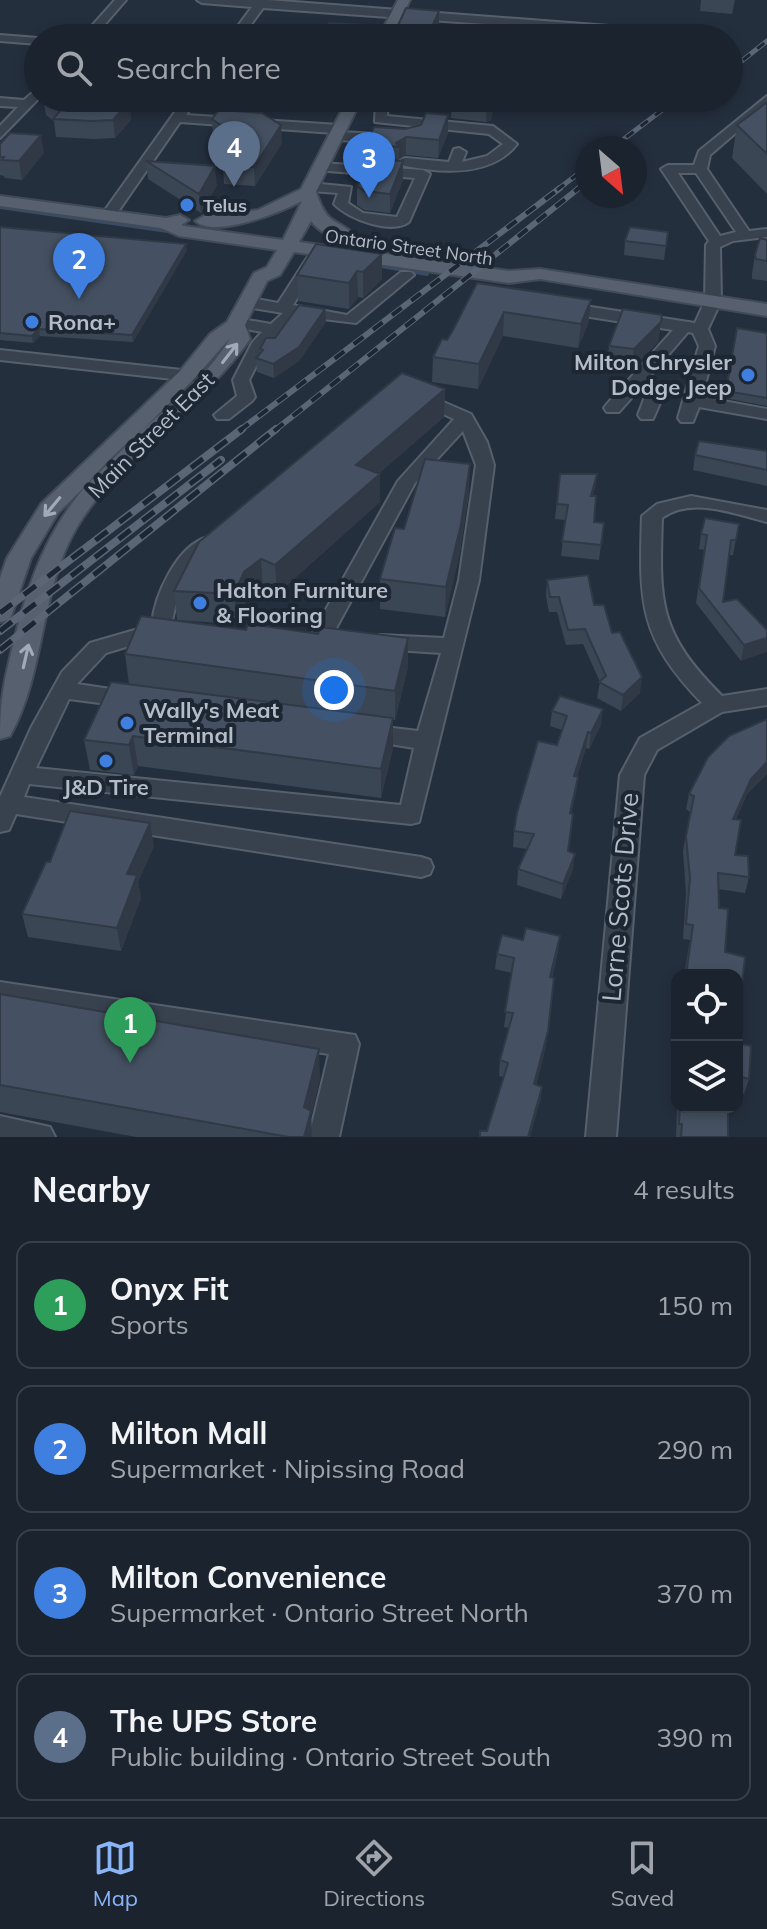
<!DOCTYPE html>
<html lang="en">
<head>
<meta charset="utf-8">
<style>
  :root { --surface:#1b232e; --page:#282f3a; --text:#f1f3f6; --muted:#a0a4aa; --line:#39404a; --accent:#8ab4f8 }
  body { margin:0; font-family:Mulish,sans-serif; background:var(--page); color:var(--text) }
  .controls { position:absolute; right:24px; bottom:24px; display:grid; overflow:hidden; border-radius:16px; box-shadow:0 4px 12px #0003 }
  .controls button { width:72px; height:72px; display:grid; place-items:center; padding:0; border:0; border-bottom:2px solid var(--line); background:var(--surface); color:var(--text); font:40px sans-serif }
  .compass { position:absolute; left:575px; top:136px; width:72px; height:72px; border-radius:50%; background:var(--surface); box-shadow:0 4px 12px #0003; rotate:152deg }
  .you { position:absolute; left:334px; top:690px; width:28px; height:28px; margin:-20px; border:6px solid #fff; border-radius:50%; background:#1a73e8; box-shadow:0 0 0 12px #1a73e833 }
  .badge { display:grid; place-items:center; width:52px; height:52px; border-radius:50%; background:var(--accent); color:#fff; font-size:26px; font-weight:700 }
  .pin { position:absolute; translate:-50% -66px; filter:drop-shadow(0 2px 4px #0008) }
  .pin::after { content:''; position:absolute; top:42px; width:28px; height:24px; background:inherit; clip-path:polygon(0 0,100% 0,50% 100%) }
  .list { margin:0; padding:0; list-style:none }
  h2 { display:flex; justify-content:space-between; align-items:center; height:104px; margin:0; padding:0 32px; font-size:34px }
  h2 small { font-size:26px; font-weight:400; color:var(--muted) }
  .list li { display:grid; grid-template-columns:52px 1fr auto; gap:24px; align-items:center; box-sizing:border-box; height:128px; margin:0 16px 16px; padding:0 16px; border:2px solid var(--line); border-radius:16px }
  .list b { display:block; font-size:30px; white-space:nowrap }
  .list p { margin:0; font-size:26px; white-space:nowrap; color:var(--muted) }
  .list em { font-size:26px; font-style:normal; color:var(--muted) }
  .icon { flex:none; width:44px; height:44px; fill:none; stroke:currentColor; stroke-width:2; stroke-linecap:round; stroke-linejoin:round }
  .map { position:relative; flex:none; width:767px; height:1137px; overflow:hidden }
  .search { position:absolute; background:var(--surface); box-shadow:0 4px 12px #0003; left:24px; right:24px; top:24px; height:88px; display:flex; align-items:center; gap:20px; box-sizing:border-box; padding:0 28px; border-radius:44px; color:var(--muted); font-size:30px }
  .sheet { height:680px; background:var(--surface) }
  nav { display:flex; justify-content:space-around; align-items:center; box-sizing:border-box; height:112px; border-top:2px solid var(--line); background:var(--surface); font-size:22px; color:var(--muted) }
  nav a { display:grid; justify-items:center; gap:4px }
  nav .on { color:var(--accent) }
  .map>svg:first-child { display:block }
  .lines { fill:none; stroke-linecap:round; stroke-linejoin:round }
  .stream { stroke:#394c67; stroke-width:4 }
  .minor-casing { stroke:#565f6c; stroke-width:4 }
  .major-casing { stroke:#414a57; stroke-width:4 }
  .minor { fill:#38414e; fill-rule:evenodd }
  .major { fill:#56606e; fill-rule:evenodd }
  .rail-far2-casing { stroke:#5a6575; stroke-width:5 }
  .rail-far1-casing { stroke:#5a6575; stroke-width:6 }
  .rail-casing { stroke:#5a6575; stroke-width:8 }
  .rail-far2 { stroke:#1d2633; stroke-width:3; stroke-dasharray:9; stroke-linecap:butt }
  .rail-far1 { stroke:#1d2633; stroke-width:4; stroke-dasharray:12; stroke-linecap:butt }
  .rail { stroke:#1d2633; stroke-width:5; stroke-dasharray:15; stroke-linecap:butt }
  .wall { fill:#3b4654 }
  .shaded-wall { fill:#303945 }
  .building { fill:#455162; stroke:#303945; stroke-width:2 }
  .oneway { stroke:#a1aab7 }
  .shop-dot { fill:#3f7fe0; stroke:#1d2633; stroke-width:3 }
  .labels { text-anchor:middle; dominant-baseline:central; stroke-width:8; stroke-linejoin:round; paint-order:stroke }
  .far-poi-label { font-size:18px; font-weight:bold; fill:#b4bcc9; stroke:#1d2633; text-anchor:start }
  .far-street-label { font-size:18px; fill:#b4bcc9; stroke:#1d2633 }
  .poi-label { font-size:22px; font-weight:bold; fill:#b4bcc9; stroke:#1d2633; text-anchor:start }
  .street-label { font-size:22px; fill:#b4bcc9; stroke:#1d2633 }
  .near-street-label { font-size:26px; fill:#b4bcc9; stroke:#1d2633 }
</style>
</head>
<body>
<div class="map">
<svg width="767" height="1137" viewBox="0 0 767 1137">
  <rect width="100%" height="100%" fill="#242f3e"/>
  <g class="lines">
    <path class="stream" d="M0,207L175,232
      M376,265L427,274"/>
    <g class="minor-casing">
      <path id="minor" d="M115,0H126L93,38H81Z
        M197,0H268L688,32L694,35L682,38L263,8L241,38H229L252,7L202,3Z
        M0,35L38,38H40L38,44L0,41Z
        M38,88L39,98L0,138V126L18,107L0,106V98L24,100Z
        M767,96V106L710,155L707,169L749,231L767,229V237L733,241L720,247L721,301L708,329L715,346L702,397L767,409V419L699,407L693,422H681L678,418L699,346L693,333L688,332L651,375L664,394L653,419H641L638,415L646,394L642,386L619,412H607L604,408L607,404L673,330L565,313L557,308L565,303L695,323L705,301L706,245L709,241L661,169L668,165H694L699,151ZM678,173H696L736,232L720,236Z
        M185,98H197L186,115L339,125L345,129L341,132L397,135L404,139L397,143L336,140L329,136L334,133L180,122L115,216H105L103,213Z
        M376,98H388L387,116L493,126L517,144C491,178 439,173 401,165V159L406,158L449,162L454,149L459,148L466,152L462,162L487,156L503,144L489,134L375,122Z
        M321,163L423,170L430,174L409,222C392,235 348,219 334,204L338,193L311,191L304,187L311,183L351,187L348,203L363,213L397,217L415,178L316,170L314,167Z
        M312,256L320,261L293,305L347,315L401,272H411L414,275L356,323L299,316L267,345L249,380L255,397L252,401L229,419H217L214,415L237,396L233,380L252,343L262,332L230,326L228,323L236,318L271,324L283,313L246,307L238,302L246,297L278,303L307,258Z
        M0,350L209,373L217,378L209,383L0,360Z
        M418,391L471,414L487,442L494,465L479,580L419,822L411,824L29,784L24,797L421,857L430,860L433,867L430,874L421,877L16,814L9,830L0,832V797L31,728L62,672L90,643L152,625C154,596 177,545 208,537L218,543L184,581L176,603L169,634L106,653L77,684L138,693L141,699L138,705L130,707L69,699L36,768L401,805L414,748L360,739L357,733L360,727L368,725L418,731L441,653L380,649L369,642L380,635L444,638L459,580L476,465L463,431L415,483L328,643H314L310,638L398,481L454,419L412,400L409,396L412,392Z
        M691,496L767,510V522C734,514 692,496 662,518C659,604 659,633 722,696L767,689V705L722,712L657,750L644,775L616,1137H586L620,775L640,738L702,703C639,638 639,603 642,516L657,504Z
        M0,982L355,1035L359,1044L339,1137H309L329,1054L0,1006Z
        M0,1116L50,1127L55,1137H0Z"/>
    </g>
    <g class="major-casing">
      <path id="major" d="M398,0H410L392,38H378Z
        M348,98H362L316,192C329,230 336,215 359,239L350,244C337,241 319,232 311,221L299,242L509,271L540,269L767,304V316L540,279L509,283L294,252L280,275L267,281L245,325L250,339C201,409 121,454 77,527C39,591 46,672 10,736L0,739C0,697 5,677 15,637C35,555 61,504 124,446C160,413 206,380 230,338L194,379L58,513L31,558L12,614L9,620L0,622V578L7,558L41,504L180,371L210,334L227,322L254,273L267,267L277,250L179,236L161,228L0,206V196L166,218L180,215L189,220L181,225L184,226L283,240L302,201C281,212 215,239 195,221L204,216L258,210L301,189Z"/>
    </g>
    <use href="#minor" class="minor"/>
    <use href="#major" class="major"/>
    <g class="rail-far2-casing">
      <path id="rail-far2" d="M729,71L767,41
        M612,148L678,98
        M557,190L587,167
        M576,190L587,181"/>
    </g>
    <g class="rail-far1-casing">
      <path id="rail-far1" d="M239,431L560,188
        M274,431L579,188"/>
    </g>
    <g class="rail-casing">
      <path id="rail" d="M0,613L242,429
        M0,631L221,460
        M0,650L276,429"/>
    </g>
    <use href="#rail-far2" class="rail-far2"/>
    <use href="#rail-far1" class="rail-far1"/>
    <use href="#rail" class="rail"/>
  </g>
  <path class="wall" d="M701,0H735L732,14L700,11Z
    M43,98L129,102L131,120L115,138L94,139L56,137L54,121L46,115Z
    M392,98H422L416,112L392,110Z
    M452,98H521L494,104L491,120L486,122L451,118Z
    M767,103V194L732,158L737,125Z
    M212,119L282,143L255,186L224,184L223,166L232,151L213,137Z
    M448,133L438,158L406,155L399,159V161H403V180L390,213L364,210L357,205V186L376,159V154H371L370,136Z
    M0,144L44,153L22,180L5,178L4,176L0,175Z
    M146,161L217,185L201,213L148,179Z
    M0,227L187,250L133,342L40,336L33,343L0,340Z
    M668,232L664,260L624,255L625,241Z
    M767,240V281L752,279V274L755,255Z
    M316,244L382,279L363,298L358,297L349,309L298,301L297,275Z
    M477,283L591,300L588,324L578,348L503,336L478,389L432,382L433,357L452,332Z
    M662,315L658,342L631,370L607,366L609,346Z
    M326,322L299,361L274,378L257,372L256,358L260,353V349L275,338Z
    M737,328L767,333V406L725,398Z
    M445,389L444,417L379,473L380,502L277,594L263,588L246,601L236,624L177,620L174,591Z
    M767,451V486L693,470L695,455Z
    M560,474H597L593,496L594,522L604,523L599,560L561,556L565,520L555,519Z
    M469,492L460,552L445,617L380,609V579L404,529Z
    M739,524L733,555H729L723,602L767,630L741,661L696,603L704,550L699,549L701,534Z
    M547,580L594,605L612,633L640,693L621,711L597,698L600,682L583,644L566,645L557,612H549L546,596Z
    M246,630L408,638V667L395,720H393V748L381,798L138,766L134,775L90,770L84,740L129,684L125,654Z
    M552,711L601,725L589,749L586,748L577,776L578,777L576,792L571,813L568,851L573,869L561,899L517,885L518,869L527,849L513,847L514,831L557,745L562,730L550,726Z
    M767,719V774L747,794L736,819L735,855L749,877L745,893L718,889L719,908L725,952L742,983L738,998L737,975H684L690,940L683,939L686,894L683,851L690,812L686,809L689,794Z
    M154,846L138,882L141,898L121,951L28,937L22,914L50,862Z
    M558,951L552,978L546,1046L536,1085L542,1087L540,1102L487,1131L504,1077L499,1076L500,1060L509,1028L504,1027L512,973L495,969L497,954Z
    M0,994L320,1078L311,1116L312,1137H136L0,1112Z
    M737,1043L749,1079L744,1094L737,1092Z
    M677,1107H728V1137H676Z"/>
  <path class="shaded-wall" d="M439,11V27L434,38H427Z
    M362,25V38H355Z
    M416,98H422L416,112Z
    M487,98H521L494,104L491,120L486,122Z
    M129,102L131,120L115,138L113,120Z
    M448,115V133L438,158L439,140Z
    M281,125L282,143L255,186L254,167Z
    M41,135L44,153L22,180L19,161Z
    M406,137V155L399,159V147L396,143Z
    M403,161V180L390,213V194Z
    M215,166L217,185L201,213L199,194Z
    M186,244L187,250L133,342L132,335Z
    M382,254V279L363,298V272Z
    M357,271L358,297L349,309V283Z
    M591,300L588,324L578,348L581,324Z
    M325,309L326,322L299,361L274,378L273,364Z
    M504,312L503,336L478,389L479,364Z
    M662,315L658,342L631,370L634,349Z
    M39,329L40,336L33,343L32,336Z
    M445,389L444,417L357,493L356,465Z
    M470,464L469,492L460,552L445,617L446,587Z
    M380,474V502L277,594L275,565Z
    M597,474L595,489L589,511L591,496Z
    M261,559L263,588L246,601L236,624L234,594L244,572Z
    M408,638V667L395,720V691Z
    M767,638V652L741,661L744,645Z
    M642,677L640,693L621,711L623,695Z
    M603,709L601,725L589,749L591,733Z
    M393,718V748L381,798V769Z
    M588,732L586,748L572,791L574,776Z
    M133,736L138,766L134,775L129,745Z
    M767,762V774L747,794L729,834L733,819L751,779Z
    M578,777L576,792L568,829L570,813Z
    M150,823L154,846L138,882L141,898L121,951L117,928L127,874Z
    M575,854L573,869L561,899L563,884Z
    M560,936L558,951L548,993L550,977Z
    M548,1031L546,1046L532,1100L534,1084Z
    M319,1049L320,1078L311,1116L312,1137H304V1107Z
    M542,1087L540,1102L530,1137H528Z"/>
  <path class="building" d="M406,8L439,11L427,38H392Z
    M329,23L362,25L355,38H321Z
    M526,27L563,29L560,38H523Z
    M44,98H84L129,102L113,120L92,121L53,119L60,111Z
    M766,103H767V154L737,125Z
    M219,110L262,113L281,125L254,167L223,166L240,139L212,119Z
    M426,113L448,115L439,140L406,137L396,143L399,147L376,145L380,136H370L374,127L405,129L421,125Z
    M10,133L41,135L19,161L2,160L4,157H0V144Z
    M369,159L403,161L390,194L364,191L357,186Z
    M146,161L215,166L199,194Z
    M0,227L186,244L132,335L39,329L32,336L0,333Z
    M630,227L668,232L666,246L625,241Z
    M760,238L767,240V261L756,259L755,255Z
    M316,244L382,254L363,272L357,271L349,283L297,275Z
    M477,283L591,300L581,324L504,312L479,364L433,357L442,339L447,340L452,332Z
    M299,305L325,309L299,347L273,364L256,358L263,350L260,349L266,338H275Z
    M623,309L662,315L661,322L634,349L609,346Z
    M737,328L767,333V398L726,391Z
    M402,373L445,389L356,465L380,474L275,565L261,559L244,572L234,594L174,591L199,542Z
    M699,441L767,451V470L695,455Z
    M425,459L470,464L461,524L446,587L380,579L395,528L404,529Z
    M560,474H597L591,496H596L594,522L604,523L601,545L562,541L568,505L557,504Z
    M705,518L739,524L736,540H731L723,602L737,599L767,630V638L744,645L699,588L707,535L701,534Z
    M588,575L594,605H604L612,633L620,632L642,677L623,695L599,682L606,676L585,629L568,630L559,597H550L547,580Z
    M141,616L246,630L248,624L318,634L320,627L408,638L395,691L125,654Z
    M111,682L393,718L381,769L133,736L129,745L84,740Z
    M560,696L603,709L591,733L588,732L574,776L578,777L570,813L573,814L568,851L575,854L563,884L518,869L534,834L514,831L517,813L538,741L557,745L567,716L552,711Z
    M767,719V762L751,779L733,819L741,820L735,855L748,856L749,877L718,873L719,908L728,909L725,952L745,957L742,983L737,982V975H686L693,925L686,924L690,878L686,836L694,796L689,794L708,757L729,736Z
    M70,811L150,823L127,874L137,875L117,928L22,914L46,862H50Z
    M526,928L560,936L550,977L554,978L548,1031L534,1084L542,1087L528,1137H480V1131H487L508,1063L500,1060L513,1013L505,1012L514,958L497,954L502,935L523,940Z
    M0,994L319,1049L304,1107L311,1111L304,1137H289L0,1085Z
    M737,1043L751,1046L749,1079L737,1076Z
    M680,1107H728V1137H681L682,1124H679Z"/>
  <defs><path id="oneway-shaft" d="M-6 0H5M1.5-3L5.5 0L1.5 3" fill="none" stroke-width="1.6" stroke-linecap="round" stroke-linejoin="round" transform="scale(2)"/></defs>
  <g class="oneway">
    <use href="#oneway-shaft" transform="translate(230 353) rotate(-52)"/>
    <use href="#oneway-shaft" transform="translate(52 507) rotate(130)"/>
    <use href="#oneway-shaft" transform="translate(26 656) rotate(-77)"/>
  </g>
  <g class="shop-dot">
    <circle cx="187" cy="205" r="8"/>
    <circle cx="32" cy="322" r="8"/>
    <circle cx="748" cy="375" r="8"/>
    <circle cx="200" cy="603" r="8"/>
    <circle cx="127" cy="723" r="8"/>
    <circle cx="106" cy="761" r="8"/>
  </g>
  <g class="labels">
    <g class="far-poi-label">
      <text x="203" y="205">Telus</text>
    </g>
    <g class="far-street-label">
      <text transform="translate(409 247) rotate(8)">Ontario Street North</text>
    </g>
    <g class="poi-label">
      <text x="48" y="322">Rona+</text>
      <text x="732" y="362" text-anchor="end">Milton Chrysler<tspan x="732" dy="25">Dodge Jeep</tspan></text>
      <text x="216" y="590">Halton Furniture<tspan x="216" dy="25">&amp; Flooring</tspan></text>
      <text x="143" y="710">Wally's Meat<tspan x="143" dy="25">Terminal</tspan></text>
      <text x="106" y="787" text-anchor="middle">J&amp;D Tire</text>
    </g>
    <g class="street-label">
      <text transform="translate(151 435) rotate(-45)">Main Street East</text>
    </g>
    <g class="near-street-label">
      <text transform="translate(620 897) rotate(-85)">Lorne Scots Drive</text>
    </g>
  </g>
</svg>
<div class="controls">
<button><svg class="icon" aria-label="locate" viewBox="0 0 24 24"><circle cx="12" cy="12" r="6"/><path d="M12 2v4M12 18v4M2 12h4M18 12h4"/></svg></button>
<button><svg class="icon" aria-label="layers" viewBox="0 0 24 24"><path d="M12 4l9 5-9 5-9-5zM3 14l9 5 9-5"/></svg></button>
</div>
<svg class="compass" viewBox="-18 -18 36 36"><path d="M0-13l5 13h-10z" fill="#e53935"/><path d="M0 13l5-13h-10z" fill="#a0a4aa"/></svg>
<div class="you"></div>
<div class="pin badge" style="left:130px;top:1063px;background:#2e9e5b">1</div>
<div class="pin badge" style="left:79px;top:299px;background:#3f7fe0">2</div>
<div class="pin badge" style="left:369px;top:198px;background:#3f7fe0">3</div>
<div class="pin badge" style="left:234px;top:187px;background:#5c6f8a">4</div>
<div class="search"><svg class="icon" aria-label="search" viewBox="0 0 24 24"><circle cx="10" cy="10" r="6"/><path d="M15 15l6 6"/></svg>Search here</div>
</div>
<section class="sheet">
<h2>Nearby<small>4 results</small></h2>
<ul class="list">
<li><span class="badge" style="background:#2e9e5b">1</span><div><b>Onyx Fit</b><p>Sports</p></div><em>150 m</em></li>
<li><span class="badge" style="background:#3f7fe0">2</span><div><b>Milton Mall</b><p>Supermarket · Nipissing Road</p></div><em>290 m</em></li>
<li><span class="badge" style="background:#3f7fe0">3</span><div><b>Milton Convenience</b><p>Supermarket · Ontario Street North</p></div><em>370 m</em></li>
<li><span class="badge" style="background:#5c6f8a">4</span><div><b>The UPS Store</b><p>Public building · Ontario Street South</p></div><em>390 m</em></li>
</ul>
</section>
<nav>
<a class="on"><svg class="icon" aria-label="map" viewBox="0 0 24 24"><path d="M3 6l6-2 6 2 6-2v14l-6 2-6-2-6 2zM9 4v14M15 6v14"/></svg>Map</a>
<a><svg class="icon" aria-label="directions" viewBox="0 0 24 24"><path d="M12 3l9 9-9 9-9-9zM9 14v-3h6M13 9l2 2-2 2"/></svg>Directions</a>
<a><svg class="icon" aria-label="saved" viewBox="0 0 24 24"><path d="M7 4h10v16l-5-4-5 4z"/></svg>Saved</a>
</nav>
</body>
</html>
